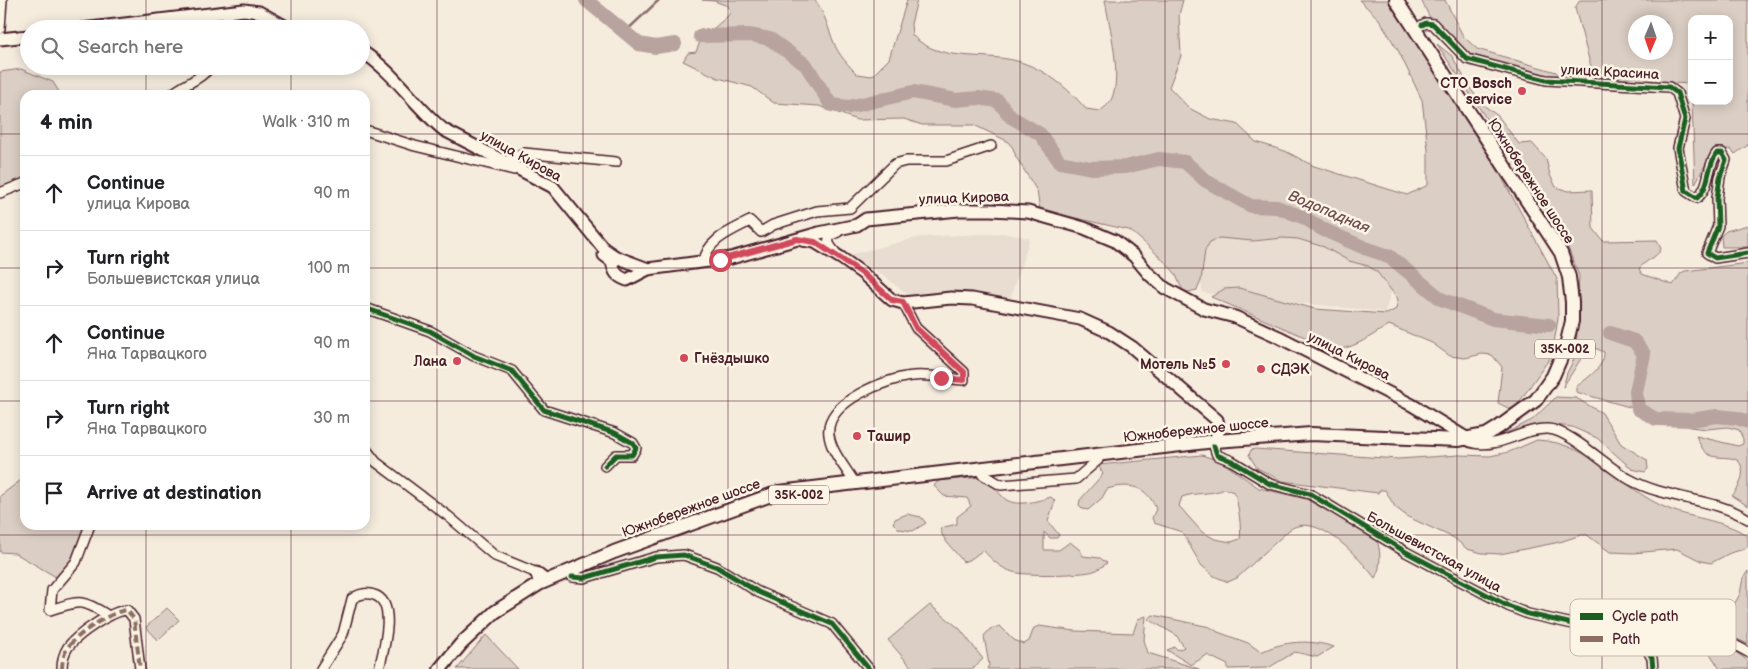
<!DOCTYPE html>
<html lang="en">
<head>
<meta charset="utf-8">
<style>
  :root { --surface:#fff; --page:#f2f2f2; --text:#202124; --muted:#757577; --line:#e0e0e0 }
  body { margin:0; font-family:"Balsamiq Sans",sans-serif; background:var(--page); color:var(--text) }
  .controls { position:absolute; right:15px; top:15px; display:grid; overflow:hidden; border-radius:10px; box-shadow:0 2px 12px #0003 }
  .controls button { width:45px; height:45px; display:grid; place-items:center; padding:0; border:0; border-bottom:1px solid var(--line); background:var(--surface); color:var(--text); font:25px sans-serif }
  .compass { position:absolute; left:1628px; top:15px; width:45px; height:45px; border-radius:50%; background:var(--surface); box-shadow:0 2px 12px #0003; rotate:182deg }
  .stop { position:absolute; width:15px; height:15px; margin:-11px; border:4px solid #d1495b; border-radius:50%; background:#fff }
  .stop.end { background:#d1495b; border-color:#fff; box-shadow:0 1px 5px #0008 }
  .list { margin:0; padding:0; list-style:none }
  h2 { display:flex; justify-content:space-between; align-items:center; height:65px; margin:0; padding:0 20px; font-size:21px }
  h2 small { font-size:16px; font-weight:400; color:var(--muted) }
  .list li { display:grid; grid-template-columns:32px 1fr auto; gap:15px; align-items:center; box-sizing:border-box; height:75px; padding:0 20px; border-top:1px solid var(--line) }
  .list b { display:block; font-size:19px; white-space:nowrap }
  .list p { margin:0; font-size:16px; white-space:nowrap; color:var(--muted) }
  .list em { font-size:16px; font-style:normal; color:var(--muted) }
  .icon { flex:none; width:28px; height:28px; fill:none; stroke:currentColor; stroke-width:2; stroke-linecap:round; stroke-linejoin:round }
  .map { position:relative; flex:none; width:1748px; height:669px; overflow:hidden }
  .search { position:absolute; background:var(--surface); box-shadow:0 2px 12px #0003; left:20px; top:20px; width:350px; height:55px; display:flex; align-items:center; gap:12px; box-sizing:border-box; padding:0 18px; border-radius:28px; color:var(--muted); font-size:19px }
  .panel { position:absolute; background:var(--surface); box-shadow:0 2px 12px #0003; left:20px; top:90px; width:350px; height:440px; border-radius:15px }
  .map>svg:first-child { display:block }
  .built { fill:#e8ddd0 }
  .green { fill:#dbcec4; stroke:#927678; fill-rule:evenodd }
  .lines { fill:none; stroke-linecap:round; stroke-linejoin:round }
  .stream { stroke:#8c6e70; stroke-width:2.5 }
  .river { stroke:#b8a39e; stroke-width:14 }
  .minor-casing { stroke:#4a1f2b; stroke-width:12 }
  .major-casing { stroke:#4a1f2b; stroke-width:15 }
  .highway-casing { stroke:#4a1f2b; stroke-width:16 }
  .minor { stroke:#fcf5e5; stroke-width:9 }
  .major { stroke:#fcf5e5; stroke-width:11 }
  .highway { stroke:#fcf5e5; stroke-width:12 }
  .quiet { stroke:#8d6e63; stroke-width:4; stroke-dasharray:8 4; stroke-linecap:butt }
  .cycleway-casing { stroke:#fcf5e5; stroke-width:8 }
  .cycleway { stroke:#1b5e20; stroke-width:5 }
  .route { stroke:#d1495b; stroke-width:6 }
  .grid { fill:none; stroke:#4a1f2b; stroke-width:1; stroke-opacity:0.55 }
  .poi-dot { fill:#d1495b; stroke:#fcf5e5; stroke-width:2 }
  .labels { text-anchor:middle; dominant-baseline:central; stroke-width:5; stroke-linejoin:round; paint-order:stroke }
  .shield { fill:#fcf5e5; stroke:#7f5f63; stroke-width:1 }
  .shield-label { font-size:12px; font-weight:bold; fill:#4a1f2b }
  .street-label { font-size:14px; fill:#4a1f2b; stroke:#fcf5e5 }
  .poi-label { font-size:14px; font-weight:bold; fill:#4a1f2b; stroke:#fcf5e5; text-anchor:end }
  .water-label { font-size:15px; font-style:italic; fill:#704d53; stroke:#fcf5e5 }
  .key { fill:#fcf5e5; stroke:#c7b5ad; stroke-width:1 }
  .key-label { font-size:14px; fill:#4a1f2b }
</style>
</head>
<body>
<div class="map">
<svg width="1748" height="669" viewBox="0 0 1748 669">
  <rect width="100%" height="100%" fill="#f5ecde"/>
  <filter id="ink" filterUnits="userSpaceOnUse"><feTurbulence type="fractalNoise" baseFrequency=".02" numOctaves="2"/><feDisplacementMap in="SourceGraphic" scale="10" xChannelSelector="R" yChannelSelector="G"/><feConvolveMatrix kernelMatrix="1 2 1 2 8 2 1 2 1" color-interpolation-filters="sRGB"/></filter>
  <g filter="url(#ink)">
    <path class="built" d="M1188,226L1321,239L1395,280L1385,312L1203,293Z
      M1002,233L1030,238L1009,302L959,294L909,296L886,277L849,255L920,237Z"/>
    <path class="green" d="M702,0H815C825,14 828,28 834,43C838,54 849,66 857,74L872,76L889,59L907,0H917L911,24L912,35C939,63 983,52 1017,61C1045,69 1067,87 1086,109L1100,111C1104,108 1109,104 1111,100C1123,77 1109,25 1105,0H1183L1179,15L1181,56L1169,87L1189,108L1210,119L1237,124L1256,142L1285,151L1314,166L1407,195L1428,185V150L1422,100L1399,52L1379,19L1359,0H1390L1488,152L1557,279L1558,319L1552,355L1515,408L1510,409L1498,403L1502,367L1492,355L1482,354L1465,358L1450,356L1432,343L1389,325C1372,335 1356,348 1335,350L1211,297L1224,289L1239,288L1315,309L1387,314L1396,309L1398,299L1377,272L1368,266L1349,261L1324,247L1298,239L1283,238L1253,241L1219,238L1210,242L1205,250L1201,281L1197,290L1188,292L1183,290C1179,285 1178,277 1174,272C1167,263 1139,237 1129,230L1040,210L1037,191L1016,157L1013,148L1007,141L974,125H922L904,119L857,120L819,106L774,103L752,87L718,78L683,61L688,53L696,52L701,39L728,16L730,12L728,6L714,1Z
      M1421,0H1445L1463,36L1477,49L1556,72L1559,75L1557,79L1469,54L1430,18Z
      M1580,0H1748V145L1735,154L1730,149L1713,150L1695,184L1692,101H1729V19H1692V96L1690,84L1594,78L1575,8ZM1636,22H1666V52H1636Z
      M1437,44L1452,56L1470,88L1482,104L1498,116L1519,144L1532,143L1546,159L1550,175L1556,187L1568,191L1592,190L1593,228L1603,241L1657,240L1661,249C1657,258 1645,260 1639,269L1642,274L1673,285L1681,273L1685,271L1748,263V506L1732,496C1740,487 1748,469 1737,460C1729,456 1718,459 1710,455C1702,451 1700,444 1696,436L1738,446L1743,444V439L1739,430L1728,427L1707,429L1690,427L1672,419L1576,392V387C1587,378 1605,367 1604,352L1595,348L1582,357L1563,387L1567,373L1576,355L1579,276L1563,235Z
      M21,69L53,82L61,95H25V181L0,191V72Z
      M1748,225V247H1722L1721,236L1726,231Z
      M1556,397L1576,398L1602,413L1621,444L1647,460L1648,469L1645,472L1632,469L1597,438L1572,427L1546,424L1502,438L1504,434L1532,420Z
      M1537,440C1594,443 1621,490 1669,509C1690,518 1733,522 1748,537V545L1745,549L1730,553L1711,563L1701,561L1677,549L1633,553L1610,552L1587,535H1581L1560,542L1500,554L1482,553L1467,549L1454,538L1408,517L1395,507L1385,490H1380L1378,493L1282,481L1257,468L1249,455L1251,450L1255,449L1398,459L1459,455L1490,456L1509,452Z
      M1202,455L1222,462L1259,488L1306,499L1375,537C1381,546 1382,568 1375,578C1359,558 1317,510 1289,530L1237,578L1228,582L1214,576L1201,565L1182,532L1154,523L1152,518L1156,509C1147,485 1129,483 1107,489L1102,498L1088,510L1083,509L1079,505L1080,500L1103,474L1098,465ZM1225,489L1234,492C1238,500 1242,530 1240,539L1231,542L1215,539L1202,532L1179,506L1182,497C1195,492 1211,495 1225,489Z
      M25,477V525H85L70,562L56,577L15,553L0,552V496Z
      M982,477C991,483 995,488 1002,496C1012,509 1038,501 1051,497L1055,501L1048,521L1059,535L1057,538H1050L1044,532V550H1059L1070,542L1080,550L1083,556L1100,558L1107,563C1103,566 1098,570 1094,571C1083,575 1024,576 1013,572C1000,568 992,560 983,550L971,559L963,562C955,550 943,542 940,528L957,524V517L971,506L967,498L944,496L934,486L938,481Z
      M907,514L921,517L926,523L913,531L899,529L893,523L895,519Z
      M1748,571V644L1732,637L1728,627L1727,617L1740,594L1743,578Z
      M930,605L960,629L983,659L972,669H913L888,640Z
      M167,608L179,620L158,640L146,627Z
      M1153,615L1210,627L1218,632L1248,643L1261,652C1283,641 1310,639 1334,647L1317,657L1295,652L1268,668L1228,669V665L1207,655L1191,665L1167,650L1175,647L1178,650L1184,647L1176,635L1148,619Z
      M1146,616L1144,640L1148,653L1199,669H987L989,665L984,636L990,629L1000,626L1014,640L1024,644L1029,641L1034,628L1039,626L1075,631L1133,633L1138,619Z
      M486,635L518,669H457Z
      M1710,643L1736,652L1748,661V669H1720L1707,649Z"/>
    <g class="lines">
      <path class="stream" d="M624,33L659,0"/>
      <path class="river" d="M586,0L639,44L656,47L675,44
        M700,36L750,35L770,39L806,65L831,105L849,107L913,92L956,100L978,98L998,101L1011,117L1040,134L1060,162L1091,168L1125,167L1159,159L1185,162L1206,181L1251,206L1277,207L1305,218L1322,229L1365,248L1389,256L1441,299L1493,319L1549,325
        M1610,333L1634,341L1644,354L1636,392L1638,409L1656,419L1691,420L1717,416L1737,418L1748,422"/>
      <g class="minor-casing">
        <path id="minor" d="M1422,25L1426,23L1433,24L1467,59L1546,80L1669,87L1677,93L1685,119L1678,148L1686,191L1697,198C1711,186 1706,167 1717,153H1722L1726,160L1720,177L1717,198L1718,226L1707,253L1715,258L1748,253
          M0,29L2,0
          M224,29L229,11
          M171,95C183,84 201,80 211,66
          M365,130L415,146L514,170
          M504,162L524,153L616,162
          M0,193L25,183
          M835,252C827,243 825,237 838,232
          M704,262C706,240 733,230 750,221L761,232L773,225L817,211L850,208L895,164L906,161H946L991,146
          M365,308L430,331L474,356L512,371L544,410L615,433L633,443L636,448L632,455H616L605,466
          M1474,443C1503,448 1522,428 1548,429C1570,430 1608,468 1629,479C1666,500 1712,497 1748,519
          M1214,446L1217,455L1232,461L1270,484L1310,494L1406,552L1508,606L1528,614L1631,637L1647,649L1652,658L1653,669
          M365,448L376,462L448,516L495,556L532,571L536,573L537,578
          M982,474L1001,485L1076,479L1098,460
          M854,482C846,468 831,452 829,435C824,402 887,378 913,376C929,374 948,379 964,380V372L916,328L903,303
          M90,525L76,562L52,590L50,610C79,601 81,598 107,615
          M572,577L584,578L656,557L684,555L717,567L758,592L832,624L869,669
          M1647,649C1684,635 1712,631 1748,652
          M62,669C62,662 64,653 68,647C78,634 111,611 127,610L134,619L140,669
          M321,669L343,634L352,599C359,594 366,592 374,595C398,602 383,652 379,669"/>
      </g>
      <g class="major-casing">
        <path id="major" d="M82,29L244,10L259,12L290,29
          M0,39L29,36
          M361,51C394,71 415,107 444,130L553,187L604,249L616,257L648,269L731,258L819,233L857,225L866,219L959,210H991L1028,212L1084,228L1115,241L1134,256L1149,274L1165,288L1204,309L1235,317L1279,337L1412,405L1471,441
          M802,240L815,242L841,258L862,273L892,300L903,303L951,298L972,299L1080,319L1109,332L1132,347L1217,420L1219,429L1215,441
          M604,255L612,261C614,272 616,276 627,280L648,269
          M536,573L546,581"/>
      </g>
      <g class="highway-casing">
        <path id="highway" d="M440,669L461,644L495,612L539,584L614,552L779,492L1215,441L1311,434L1458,440L1486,435L1499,427L1536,400L1553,376L1566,346L1572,321V302L1569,277L1561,253L1396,0"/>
      </g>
      <use href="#minor" class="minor"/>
      <use href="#major" class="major"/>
      <use href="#highway" class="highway"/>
      <path class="quiet" d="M62,669C62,662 64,653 68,647C78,634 111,611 127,610L134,619L140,669"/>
      <g class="cycleway-casing">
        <path id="cycleway" d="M1422,25L1426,23L1433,24L1467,59L1546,80L1669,87L1677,93L1685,119L1678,148L1686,191L1697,198C1711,186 1706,167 1717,153H1722L1726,160L1720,177L1717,198L1718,226L1707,253L1715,258L1748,253
          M365,308L430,331L474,356L512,371L544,410L615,433L633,443L636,448L632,455H616L605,466
          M1214,446L1217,455L1232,461L1270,484L1310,494L1406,552L1508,606L1528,614L1631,637L1647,649L1652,658L1653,669
          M572,577L584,578L656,557L684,555L717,567L758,592L832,624L869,669"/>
      </g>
      <use href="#cycleway" class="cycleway"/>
    </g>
  </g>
  <g class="lines" filter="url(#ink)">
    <path class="route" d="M720,260L797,239L815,242L862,273L892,300L903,302L916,328L964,372V380L941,378"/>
  </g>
  <path class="grid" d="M146,0V29M291,0V29M437,0V669M583,0V669M728,0V669M874,0V669M1020,0V669M1165,0V669M1311,0V669M1457,0V669M1602,0V669M146,66V95M291,66V95M0,134H25M365,134H1748M0,268H25M365,268H1748M0,401H25M365,401H1748M146,525V669M291,525V669M0,535H1748"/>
  <g class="poi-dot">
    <circle cx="1522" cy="91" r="5"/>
    <circle cx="684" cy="358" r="5"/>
    <circle cx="457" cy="361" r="5"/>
    <circle cx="1226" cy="364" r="5"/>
    <circle cx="1261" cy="369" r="5"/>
    <circle cx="857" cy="436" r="5"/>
  </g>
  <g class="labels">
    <g class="shield">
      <rect x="1535" y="339.5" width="60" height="19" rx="4"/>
      <rect x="769" y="485.5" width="60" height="19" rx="4"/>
    </g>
    <g class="shield-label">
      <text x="1565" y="349">35К-002</text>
      <text x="799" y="495">35К-002</text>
    </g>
    <g class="street-label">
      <text transform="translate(1610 72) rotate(3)">улица Красина</text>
      <text transform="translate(521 156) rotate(29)">улица Кирова</text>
      <text transform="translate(1531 181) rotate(57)">Южнобережное шоссе</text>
      <text transform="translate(964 198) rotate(-2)">улица Кирова</text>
      <text transform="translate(1349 356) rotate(27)">улица Кирова</text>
      <text transform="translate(1196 430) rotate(-6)">Южнобережное шоссе</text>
      <text transform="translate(691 508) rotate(-20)">Южнобережное шоссе</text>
      <text transform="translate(1434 552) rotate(29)">Большевистская улица</text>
    </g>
    <g class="poi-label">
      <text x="1512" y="83">СТО Bosch<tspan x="1512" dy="16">service</tspan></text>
      <text x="694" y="358" text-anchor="start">Гнёздышко</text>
      <text x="447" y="361">Лана</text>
      <text x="1216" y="364">Мотель №5</text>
      <text x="1271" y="369" text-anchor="start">СДЭК</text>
      <text x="867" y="436" text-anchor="start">Ташир</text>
    </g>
    <g class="water-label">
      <text transform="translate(1329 212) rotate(23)">Водопадная</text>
    </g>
  </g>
  <rect x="1570" y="599" width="166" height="57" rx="8" class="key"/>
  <rect x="1580" y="613" width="23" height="7" fill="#1b5e20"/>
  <rect x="1580" y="636" width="23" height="6" fill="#8d6e63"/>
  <g class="key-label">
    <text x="1612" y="621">Cycle path</text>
    <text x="1612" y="644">Path</text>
  </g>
</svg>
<div class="controls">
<button>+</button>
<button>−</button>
</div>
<svg class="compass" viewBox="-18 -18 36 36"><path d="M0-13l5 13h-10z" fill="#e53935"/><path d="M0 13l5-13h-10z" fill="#757577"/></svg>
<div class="stop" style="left:720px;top:260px"></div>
<div class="stop end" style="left:941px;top:378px"></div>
<div class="search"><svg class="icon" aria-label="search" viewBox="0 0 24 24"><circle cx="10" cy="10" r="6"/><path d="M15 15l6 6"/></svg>Search here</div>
<section class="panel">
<h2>4 min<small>Walk · 310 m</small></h2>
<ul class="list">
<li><svg class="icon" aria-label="ahead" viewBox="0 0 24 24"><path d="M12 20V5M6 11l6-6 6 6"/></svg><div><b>Continue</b><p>улица Кирова</p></div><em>90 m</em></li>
<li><svg class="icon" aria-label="right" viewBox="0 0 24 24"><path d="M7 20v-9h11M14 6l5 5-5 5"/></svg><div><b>Turn right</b><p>Большевистская улица</p></div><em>100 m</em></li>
<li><svg class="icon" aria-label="ahead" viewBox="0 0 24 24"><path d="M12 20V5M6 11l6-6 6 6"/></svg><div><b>Continue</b><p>Яна Тарвацкого</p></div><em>90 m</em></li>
<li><svg class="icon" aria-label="right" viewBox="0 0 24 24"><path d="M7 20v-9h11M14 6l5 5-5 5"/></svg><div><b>Turn right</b><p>Яна Тарвацкого</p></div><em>30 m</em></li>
<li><svg class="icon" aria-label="arrive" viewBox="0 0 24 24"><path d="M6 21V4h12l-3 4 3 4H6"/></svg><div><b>Arrive at destination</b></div></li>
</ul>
</section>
</div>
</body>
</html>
